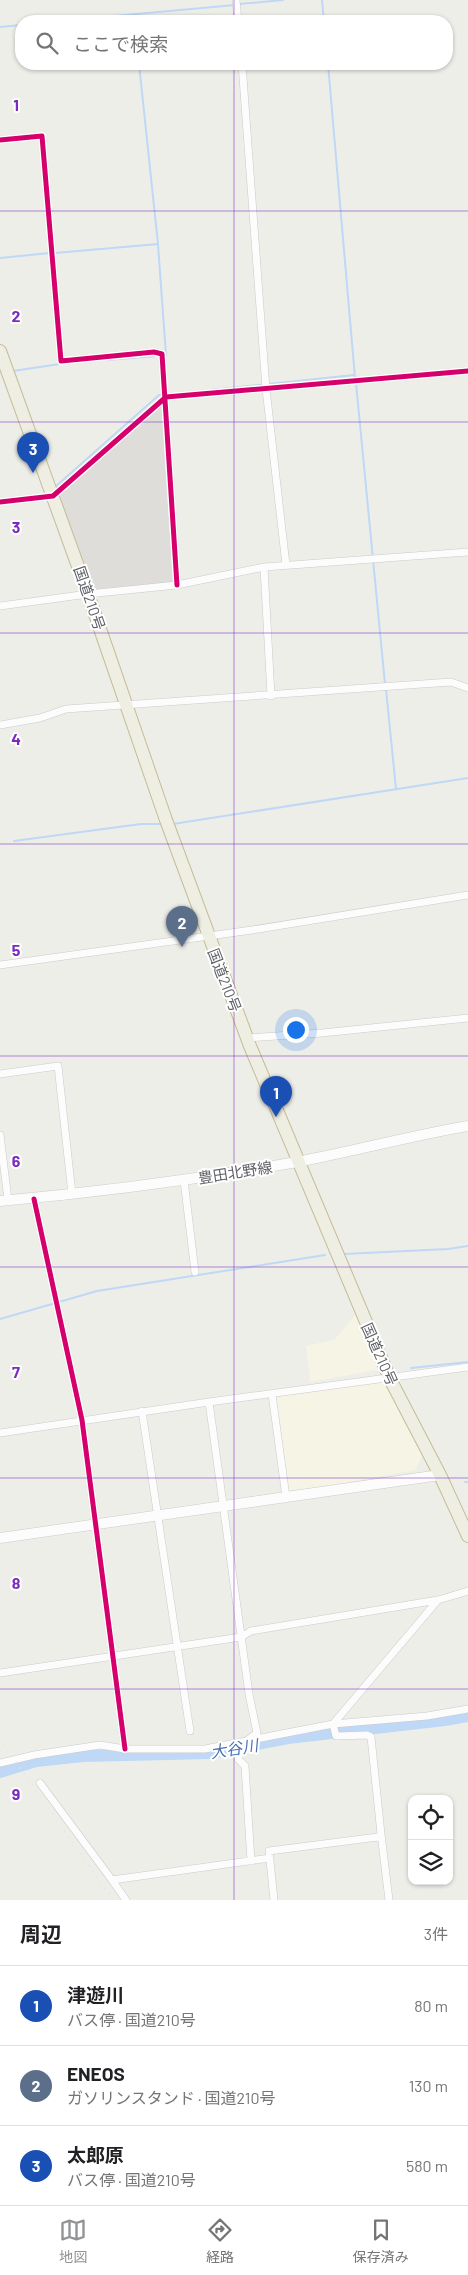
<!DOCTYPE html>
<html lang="ja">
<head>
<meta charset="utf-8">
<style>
  :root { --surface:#fff; --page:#f6f6f6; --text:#202124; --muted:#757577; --line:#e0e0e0; --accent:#909294 }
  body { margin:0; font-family:Barlow,"Noto Sans JP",sans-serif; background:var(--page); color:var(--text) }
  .controls { position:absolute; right:15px; bottom:15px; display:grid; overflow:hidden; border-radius:10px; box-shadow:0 1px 4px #0004 }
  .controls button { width:45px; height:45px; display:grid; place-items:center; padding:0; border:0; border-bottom:1px solid var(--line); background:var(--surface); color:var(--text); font:25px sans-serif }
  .you { position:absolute; left:295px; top:1029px; width:18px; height:18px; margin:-12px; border:4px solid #fff; border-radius:50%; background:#1a73e8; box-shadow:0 0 0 8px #1a73e833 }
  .badge { display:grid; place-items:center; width:32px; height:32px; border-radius:50%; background:var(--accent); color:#fff; font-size:16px; font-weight:700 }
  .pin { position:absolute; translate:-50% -41px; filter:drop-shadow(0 1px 2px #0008) }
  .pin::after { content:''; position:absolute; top:26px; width:18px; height:15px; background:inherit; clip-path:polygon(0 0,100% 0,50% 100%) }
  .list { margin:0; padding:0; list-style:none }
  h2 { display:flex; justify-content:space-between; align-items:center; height:65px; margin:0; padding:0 20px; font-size:21px }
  h2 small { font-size:16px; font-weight:400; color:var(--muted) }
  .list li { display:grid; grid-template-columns:32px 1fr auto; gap:15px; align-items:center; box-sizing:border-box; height:80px; padding:0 20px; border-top:1px solid var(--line) }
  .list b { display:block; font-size:19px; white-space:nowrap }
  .list p { margin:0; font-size:16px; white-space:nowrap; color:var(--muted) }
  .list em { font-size:16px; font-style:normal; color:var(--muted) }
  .icon { flex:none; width:28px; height:28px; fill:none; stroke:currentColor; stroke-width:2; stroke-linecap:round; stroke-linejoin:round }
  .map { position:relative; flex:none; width:468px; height:1900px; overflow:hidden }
  .search { position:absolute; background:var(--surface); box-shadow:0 1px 4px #0004; left:15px; right:15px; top:15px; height:55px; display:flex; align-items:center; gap:12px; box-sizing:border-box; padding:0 18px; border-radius:20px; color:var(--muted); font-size:19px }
  .sheet { height:305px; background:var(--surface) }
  nav { display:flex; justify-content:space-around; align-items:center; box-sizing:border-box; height:70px; border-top:1px solid var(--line); background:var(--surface); font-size:14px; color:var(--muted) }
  nav a { display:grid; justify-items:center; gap:2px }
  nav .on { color:var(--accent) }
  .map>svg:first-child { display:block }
  .commercial { fill:#f6f4e4 }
  .industrial { fill:#deddd9 }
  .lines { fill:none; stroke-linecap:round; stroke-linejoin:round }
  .stream { stroke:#bfd8f6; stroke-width:2 }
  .river { stroke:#bfd8f6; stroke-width:12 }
  .street-casing { stroke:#cacaca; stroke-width:8 }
  .secondary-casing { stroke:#cbcbcb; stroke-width:11 }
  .highway-casing { stroke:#c4bc97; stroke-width:14 }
  .street { stroke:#fcfcfc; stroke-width:7 }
  .secondary { stroke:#fcfcfc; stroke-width:10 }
  .highway { stroke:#efeee3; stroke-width:12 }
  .rail { stroke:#e4e5e4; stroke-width:2; stroke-dasharray:1 6; stroke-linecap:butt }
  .cycleway-casing { stroke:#fff; stroke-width:8 }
  .cycleway { stroke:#d6006c; stroke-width:5 }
  .grid { fill:none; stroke:#7b2cbf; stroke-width:1; stroke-opacity:0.55 }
  .labels { text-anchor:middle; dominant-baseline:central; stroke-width:4; stroke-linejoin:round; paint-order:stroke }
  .street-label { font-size:15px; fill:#5e6166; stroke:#fff }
  .water-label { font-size:16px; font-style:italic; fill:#4b71b6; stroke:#fff }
  .grid-label { font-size:16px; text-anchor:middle; font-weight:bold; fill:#7b2cbf; stroke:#fff; stroke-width:4; stroke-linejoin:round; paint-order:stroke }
</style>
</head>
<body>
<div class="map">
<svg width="468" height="1900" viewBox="0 0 468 1900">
  <rect width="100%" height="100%" fill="#eeeee9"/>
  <path class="commercial" d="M357,1313L382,1369L310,1382L306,1346L334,1340Z
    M387,1382L423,1455L415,1470L289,1493L275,1396Z"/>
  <path class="industrial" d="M166,397L177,585L88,594L53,496Z"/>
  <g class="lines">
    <path class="stream" d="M322,0L324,21
      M239,4L283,0
      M134,14L135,21
      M60,21L235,5
      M0,27L21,25
      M328,64L355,378
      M158,245L166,355H164
      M55,253L158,244L139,64
      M0,258L50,253
      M107,360L157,356
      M13,371L60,364
      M356,383L385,684
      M210,390L354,375
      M55,487L159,395H163
      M386,689L396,789
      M173,824L468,778
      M14,841L141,824H163
      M344,1254L448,1249L468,1246
      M0,1319L97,1291L325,1255
      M411,1368L468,1362
      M465,1482H468"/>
    <path class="river" d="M0,1772L36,1761L83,1756L210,1753L288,1738L445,1720L468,1716"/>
    <g class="street-casing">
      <path id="street" d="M236,0L238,21
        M242,64L266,389L286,565
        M0,140L42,136L61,361L154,352L162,354L177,585
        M0,502L53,496L166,397L468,371
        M264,567L271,696
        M0,606L88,594L177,585L264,567L468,552
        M0,725L40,718L66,709L451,682L468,688
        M0,965L252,930L468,895
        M247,1038L322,1033L468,1018
        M0,1074L58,1066L72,1194
        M0,1135L8,1200
        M184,1180L195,1272
        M34,1199L82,1420L125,1749
        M272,1394L286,1497
        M209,1402L249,1694L257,1733L245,1742L238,1759L245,1766L251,1861
        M142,1411L190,1731
        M0,1433L209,1402L468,1367
        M0,1673L241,1637L251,1631L438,1600L468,1591
        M333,1724L438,1600
        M0,1763L34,1755L100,1745L125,1749H205L333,1724L427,1716L468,1709
        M40,1783L112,1880
        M381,1834L389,1900
        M126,1900L112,1880L270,1858
        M274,1900L269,1851L378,1837L381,1834L371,1737L367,1735L336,1736L333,1724"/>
    </g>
    <g class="secondary-casing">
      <path id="secondary" d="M0,1201C100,1192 199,1179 297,1162C355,1151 410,1136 468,1126
        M0,1538L440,1475"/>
    </g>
    <g class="highway-casing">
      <path id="highway" d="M0,351L88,594L166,820L250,1046L390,1379L440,1475L468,1536"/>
    </g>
    <use href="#street" class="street"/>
    <use href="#secondary" class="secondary"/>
    <use href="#highway" class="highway"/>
    <path class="rail" d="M0,1739L113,1900"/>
    <g class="cycleway-casing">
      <path id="cycleway" d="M0,140L42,136L61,361L154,352L162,354L177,585
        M0,502L53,496L166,397L468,371
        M34,1199L82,1420L125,1749"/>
    </g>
    <use href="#cycleway" class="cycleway"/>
  </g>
  <path class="grid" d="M234,0V21M234,64V1900M0,211H468M0,422H468M0,633H468M0,844H468M0,1056H468M0,1267H468M0,1478H468M0,1689H468"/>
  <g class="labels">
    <g class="street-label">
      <text transform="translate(90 598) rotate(71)">国道210号</text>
      <text transform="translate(225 980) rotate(69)">国道210号</text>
      <text transform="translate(235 1172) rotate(-9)">豊田北野線</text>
      <text transform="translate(380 1354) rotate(66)">国道210号</text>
    </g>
    <g class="water-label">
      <text transform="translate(234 1748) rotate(-9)">大谷川</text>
    </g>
  </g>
  <g class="grid-label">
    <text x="16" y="111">1</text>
    <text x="16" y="322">2</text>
    <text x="16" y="533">3</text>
    <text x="16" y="745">4</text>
    <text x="16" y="956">5</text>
    <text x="16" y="1167">6</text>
    <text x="16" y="1378">7</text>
    <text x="16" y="1589">8</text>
    <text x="16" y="1800">9</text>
  </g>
</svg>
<div class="controls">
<button><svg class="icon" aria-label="locate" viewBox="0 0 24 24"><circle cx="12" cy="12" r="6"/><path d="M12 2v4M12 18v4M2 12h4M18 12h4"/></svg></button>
<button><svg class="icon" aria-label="layers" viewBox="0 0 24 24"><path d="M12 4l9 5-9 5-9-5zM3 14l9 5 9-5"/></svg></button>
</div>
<div class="you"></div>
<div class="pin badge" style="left:276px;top:1117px;background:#1a4fb4">1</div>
<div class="pin badge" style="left:182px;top:947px;background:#5c6f8a">2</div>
<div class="pin badge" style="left:33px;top:473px;background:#1a4fb4">3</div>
<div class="search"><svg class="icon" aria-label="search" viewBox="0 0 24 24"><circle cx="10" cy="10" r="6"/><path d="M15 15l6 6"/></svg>ここで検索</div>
</div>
<section class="sheet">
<h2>周辺<small>3件</small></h2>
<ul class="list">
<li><span class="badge" style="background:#1a4fb4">1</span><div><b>津遊川</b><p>バス停 · 国道210号</p></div><em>80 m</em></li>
<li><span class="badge" style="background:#5c6f8a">2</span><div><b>ENEOS</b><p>ガソリンスタンド · 国道210号</p></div><em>130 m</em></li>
<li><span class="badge" style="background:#1a4fb4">3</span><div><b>太郎原</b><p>バス停 · 国道210号</p></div><em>580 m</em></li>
</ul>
</section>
<nav>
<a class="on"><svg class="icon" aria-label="map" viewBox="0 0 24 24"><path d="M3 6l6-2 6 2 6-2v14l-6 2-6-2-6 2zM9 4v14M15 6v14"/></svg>地図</a>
<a><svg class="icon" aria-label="directions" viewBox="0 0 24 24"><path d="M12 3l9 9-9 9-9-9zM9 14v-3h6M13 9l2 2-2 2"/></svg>経路</a>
<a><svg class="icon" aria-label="saved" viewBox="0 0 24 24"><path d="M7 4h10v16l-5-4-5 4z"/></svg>保存済み</a>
</nav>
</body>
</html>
